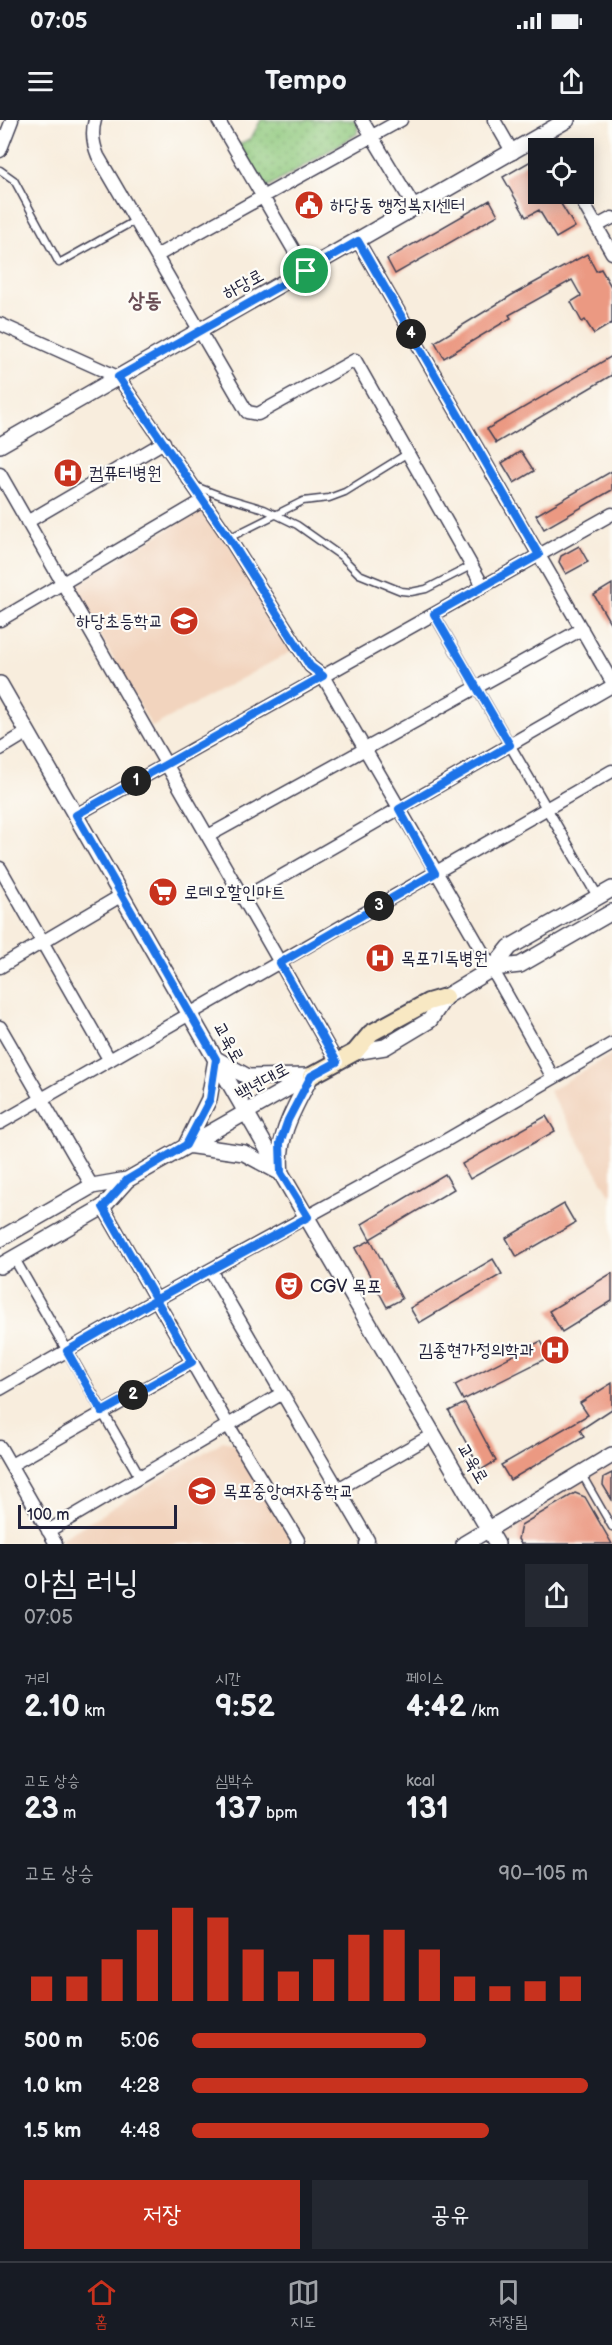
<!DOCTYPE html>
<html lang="ko">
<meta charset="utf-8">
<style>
:root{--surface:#171b24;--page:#242831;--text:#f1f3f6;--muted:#9ea1a6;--line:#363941;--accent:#c8321e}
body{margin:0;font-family:"Balsamiq Sans","Poor Story",sans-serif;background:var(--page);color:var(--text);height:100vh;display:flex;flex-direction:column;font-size:22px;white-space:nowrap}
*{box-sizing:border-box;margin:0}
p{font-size:20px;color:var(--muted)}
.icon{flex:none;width:33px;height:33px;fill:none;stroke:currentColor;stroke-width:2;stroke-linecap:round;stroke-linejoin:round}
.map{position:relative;height:1424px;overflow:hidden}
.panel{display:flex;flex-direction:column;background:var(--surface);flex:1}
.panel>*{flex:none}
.buttons{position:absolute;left:528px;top:18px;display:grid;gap:12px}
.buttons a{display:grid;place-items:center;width:66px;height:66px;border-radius:0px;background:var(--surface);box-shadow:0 3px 15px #0003;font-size:30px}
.scale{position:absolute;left:18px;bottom:15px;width:159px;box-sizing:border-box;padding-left:6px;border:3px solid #22223b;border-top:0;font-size:16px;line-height:21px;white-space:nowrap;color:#22223b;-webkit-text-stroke:4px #fdfcf7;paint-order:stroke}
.pin{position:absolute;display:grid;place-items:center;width:51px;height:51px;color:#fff;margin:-26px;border:3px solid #fff;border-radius:50%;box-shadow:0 2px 6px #0007}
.km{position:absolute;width:30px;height:30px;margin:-15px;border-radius:50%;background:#222;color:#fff;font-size:16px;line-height:30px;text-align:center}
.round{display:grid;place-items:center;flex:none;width:63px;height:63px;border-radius:0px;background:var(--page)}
.head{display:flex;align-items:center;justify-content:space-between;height:102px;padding:0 24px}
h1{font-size:33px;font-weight:600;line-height:45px}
.stats{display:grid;grid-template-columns:repeat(3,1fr);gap:9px;height:102px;padding:6px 24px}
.stats div{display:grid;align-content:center}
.stats b{font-size:30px;font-weight:600}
.stats small{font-size:16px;font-weight:400}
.stats p{font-size:16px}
.chart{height:168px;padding:12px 24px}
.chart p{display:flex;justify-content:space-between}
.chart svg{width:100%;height:108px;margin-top:6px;stroke:var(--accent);stroke-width:6}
.button{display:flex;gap:12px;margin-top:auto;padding:12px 24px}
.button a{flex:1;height:69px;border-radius:0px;background:var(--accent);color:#fff;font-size:24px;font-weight:600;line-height:69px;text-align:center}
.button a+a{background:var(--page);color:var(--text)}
ul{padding:0 24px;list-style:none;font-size:20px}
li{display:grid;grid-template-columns:96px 72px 1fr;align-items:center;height:45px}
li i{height:15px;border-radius:8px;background:var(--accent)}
.status{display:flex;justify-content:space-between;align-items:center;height:42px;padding:0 30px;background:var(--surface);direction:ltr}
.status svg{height:16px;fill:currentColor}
header{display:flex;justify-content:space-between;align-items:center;height:78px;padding:0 24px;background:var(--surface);font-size:27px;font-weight:600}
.tabs{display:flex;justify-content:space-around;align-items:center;height:84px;border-top:2px solid var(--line);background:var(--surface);font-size:16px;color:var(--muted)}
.tabs a{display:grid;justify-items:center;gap:3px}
.tabs .selected{color:var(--accent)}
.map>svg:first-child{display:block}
.built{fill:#f2d4be}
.park{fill:url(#park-dots);stroke:#58755c;stroke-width:1.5}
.building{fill:#eb9982}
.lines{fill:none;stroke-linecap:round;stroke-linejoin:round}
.service-casing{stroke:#424053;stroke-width:9}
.pedestrian-casing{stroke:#424053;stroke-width:12}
.minor-casing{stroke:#424053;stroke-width:15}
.tertiary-casing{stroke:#424053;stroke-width:18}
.secondary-casing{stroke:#424053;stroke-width:20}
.service{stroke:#fff;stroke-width:6}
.pedestrian{stroke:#fff;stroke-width:9}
.minor{stroke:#fff;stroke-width:12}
.tertiary{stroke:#fff;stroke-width:15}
.secondary{stroke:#f8e8c3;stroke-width:16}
.route-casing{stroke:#fff;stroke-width:12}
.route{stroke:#1a73e8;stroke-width:8}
.labels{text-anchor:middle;stroke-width:4.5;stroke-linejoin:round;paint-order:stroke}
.poi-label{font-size:18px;fill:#22223b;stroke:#fdfcf7;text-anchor:start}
.street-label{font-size:18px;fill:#22223b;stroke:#fdfcf7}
.quarter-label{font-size:21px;font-weight:bold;fill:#684c54;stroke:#fdfcf7}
</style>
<div class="status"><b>07:05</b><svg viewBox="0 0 49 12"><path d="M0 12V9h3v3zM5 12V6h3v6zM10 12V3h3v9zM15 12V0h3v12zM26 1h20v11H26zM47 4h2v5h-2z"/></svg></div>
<header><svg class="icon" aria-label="menu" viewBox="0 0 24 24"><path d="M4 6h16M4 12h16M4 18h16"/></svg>Tempo<svg class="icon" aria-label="share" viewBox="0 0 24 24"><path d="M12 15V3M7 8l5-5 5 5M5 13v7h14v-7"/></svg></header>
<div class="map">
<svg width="612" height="1424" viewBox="0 0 612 1424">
<defs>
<pattern id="park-dots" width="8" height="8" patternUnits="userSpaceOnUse" patternTransform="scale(1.5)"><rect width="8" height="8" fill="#8ec87c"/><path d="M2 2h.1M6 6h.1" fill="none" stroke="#74a267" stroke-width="1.8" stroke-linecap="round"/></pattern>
</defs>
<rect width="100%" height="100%" fill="#fdfcf7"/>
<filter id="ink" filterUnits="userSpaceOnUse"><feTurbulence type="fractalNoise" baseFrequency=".0167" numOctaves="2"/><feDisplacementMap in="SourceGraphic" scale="12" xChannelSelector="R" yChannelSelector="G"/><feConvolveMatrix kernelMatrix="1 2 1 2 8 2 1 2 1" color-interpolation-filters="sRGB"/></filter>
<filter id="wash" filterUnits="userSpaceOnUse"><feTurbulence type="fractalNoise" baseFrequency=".008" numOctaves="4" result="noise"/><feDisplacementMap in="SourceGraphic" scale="24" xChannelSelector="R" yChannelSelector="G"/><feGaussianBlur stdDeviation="1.35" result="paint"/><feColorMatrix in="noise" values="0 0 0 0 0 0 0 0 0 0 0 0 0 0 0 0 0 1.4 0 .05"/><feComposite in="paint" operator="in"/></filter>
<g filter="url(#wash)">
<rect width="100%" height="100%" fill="#f8eddd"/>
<path class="built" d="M206,387L294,530L152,607L75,471L76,464Z
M612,934V1078L549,971Z
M223,1321L235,1324L290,1418L289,1424H64L61,1419Z
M612,1335V1424H497L488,1408Z"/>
<path class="park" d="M261,0H355L358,6L357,14L267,68H262L238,25L251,18Z"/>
<g id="blocks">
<path class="building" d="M536,38L538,43V74H555L575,107L556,118L539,90L526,97L503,57Z
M490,80L498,95L395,154L387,139Z
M587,134L596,151L601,149L612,168V203L594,214L585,200L582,202L571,182L581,176L572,160L509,195L511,198L444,238L435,222L512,175Z
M612,236V255L496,323L487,309Z
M521,331L534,351L514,363L502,343Z
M612,351V370L544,409L536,395Z
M579,426L588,442L566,454L559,442L561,436Z
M612,464V506L594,475Z
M546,996L555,1011L470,1059L462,1044Z
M445,1054L454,1069L370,1119L362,1104Z
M564,1084L575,1103L517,1137L506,1118Z
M371,1120L402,1179L387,1187L355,1128Z
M493,1139L502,1154L419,1203L410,1188Z
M612,1153V1181L562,1212L549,1191Z
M541,1221L549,1237L463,1280L455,1265Z
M612,1263V1289L580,1310L584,1317L510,1360L501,1345L588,1295L580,1283Z
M465,1283L496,1341L481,1350L449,1291Z
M612,1353V1380L603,1365L604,1357Z
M575,1373L585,1377L612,1424H521L518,1419L521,1405Z"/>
</g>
</g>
<g filter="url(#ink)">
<use href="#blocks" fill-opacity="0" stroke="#424053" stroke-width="1.5"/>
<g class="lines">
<g class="service-casing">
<path id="service" d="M0,50L14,60L59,143L136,100
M195,366L224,377L264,389L297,405L341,436L359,454L401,471L411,472L426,469L471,446
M229,418L303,381L329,378L345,372L408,333
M581,1353L612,1407"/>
</g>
<g class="pedestrian-casing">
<path id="pedestrian" d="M434,494L598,777
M14,1138L140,1357"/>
</g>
<g class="minor-casing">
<path id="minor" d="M95,0C91,13 93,24 98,36L247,292L258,294L355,240L483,466
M218,0L306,151
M362,0L415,88
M494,0L513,33
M543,15L551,28
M0,31L12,0
M578,74L612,133
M597,106L612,98
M358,121L612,562
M158,135L401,0
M0,204L118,257L229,418L310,546L323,556C399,690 479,822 553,958
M0,354L337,942
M27,402L164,322
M0,500L204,380
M0,629L28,612
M76,695L612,394
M208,716L582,509
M0,748L109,939
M244,778L612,566
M0,847L122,775
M0,907L92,1066
M0,1003L612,651
M103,1087L228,1305L298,1420L297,1424
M210,1150L368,1420L366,1424
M0,1269L157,1179L443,1022L612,924
M0,1327L56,1424
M11,1345L192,1242
M338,1369L434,1314
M48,1411L281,1274"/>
</g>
<g class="tertiary-casing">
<path id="tertiary" d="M0,325L567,0
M0,564L281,1053L497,1424
M493,848L520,845L612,792
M355,932L385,927L430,900L445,877L493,848L510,827L612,769
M216,939L248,957L311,956C295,987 276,1016 281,1053L244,1033L186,1025L209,979Z
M0,1119L92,1066L127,1060
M0,1146L103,1087L127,1060L308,957
M464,1424L612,1335"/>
</g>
<g class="secondary-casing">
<path id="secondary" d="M337,942L311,956L355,932L371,913L428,882L445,877"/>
</g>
<use href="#service" class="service"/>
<use href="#pedestrian" class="pedestrian"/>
<use href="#minor" class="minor"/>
<use href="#tertiary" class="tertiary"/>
<use href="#secondary" class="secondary"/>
</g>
</g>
<g class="lines" filter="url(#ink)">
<g class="route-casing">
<path id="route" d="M306,151L118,257L229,418L310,546L323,556L76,695L216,939L210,979L186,1025L127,1060L103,1087L192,1242L102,1292L67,1231L157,1179L308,1097L281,1053L280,1023L288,1000L311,956L337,942L280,843L435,753L399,689L510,625L434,494L539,435L358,121L306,151"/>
</g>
<use href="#route" class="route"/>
</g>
<defs>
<g id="civic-disc" transform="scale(1.5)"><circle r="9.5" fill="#c8321e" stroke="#fdfcf7"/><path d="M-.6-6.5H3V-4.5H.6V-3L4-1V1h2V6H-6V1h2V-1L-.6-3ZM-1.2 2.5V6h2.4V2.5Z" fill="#fff"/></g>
<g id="hospital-disc" transform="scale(1.5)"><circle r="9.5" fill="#c8321e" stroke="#fdfcf7"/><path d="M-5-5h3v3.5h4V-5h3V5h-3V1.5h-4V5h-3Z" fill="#fff"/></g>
<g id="school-disc" transform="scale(1.5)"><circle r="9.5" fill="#c8321e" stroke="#fdfcf7"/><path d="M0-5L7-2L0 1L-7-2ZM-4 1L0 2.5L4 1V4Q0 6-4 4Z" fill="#fff"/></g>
<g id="supermarket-disc" transform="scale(1.5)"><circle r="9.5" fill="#c8321e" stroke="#fdfcf7"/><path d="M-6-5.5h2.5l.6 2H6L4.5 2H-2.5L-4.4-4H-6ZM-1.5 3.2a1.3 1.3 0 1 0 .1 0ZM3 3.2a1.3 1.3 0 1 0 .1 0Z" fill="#fff"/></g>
<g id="theatre-disc" transform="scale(1.5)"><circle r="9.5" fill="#c8321e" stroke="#fdfcf7"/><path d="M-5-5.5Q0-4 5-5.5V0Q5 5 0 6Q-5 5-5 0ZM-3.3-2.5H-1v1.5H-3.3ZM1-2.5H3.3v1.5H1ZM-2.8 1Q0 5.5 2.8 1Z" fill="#fff"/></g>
</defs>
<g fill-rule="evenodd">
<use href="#civic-disc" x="309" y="85"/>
<use href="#hospital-disc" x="68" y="353"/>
<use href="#school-disc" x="184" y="501"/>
<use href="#supermarket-disc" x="163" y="772"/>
<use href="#hospital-disc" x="380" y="838"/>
<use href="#theatre-disc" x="289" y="1166"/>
<use href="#hospital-disc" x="555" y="1230"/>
<use href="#school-disc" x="202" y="1371"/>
</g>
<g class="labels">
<g class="poi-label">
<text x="330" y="91">하당동 행정복지센터</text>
<text x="89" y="359">컴퓨터병원</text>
<text x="163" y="507" text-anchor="end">하당초등학교</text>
<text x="184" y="778">로데오할인마트</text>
<text x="401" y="844">목포기독병원</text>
<text x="310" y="1172">CGV 목포</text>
<text x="534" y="1236" text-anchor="end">김종현가정의학과</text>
<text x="223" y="1377">목포중앙여자중학교</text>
</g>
<g class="street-label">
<text transform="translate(243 164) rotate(-29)" y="6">하당로</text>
<text transform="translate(229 922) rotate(61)" y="6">교육로</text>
<text transform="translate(262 961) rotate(-29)" y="6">백년대로</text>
<text transform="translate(473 1343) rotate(60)" y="6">교육로</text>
</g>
<g class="quarter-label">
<text x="145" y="187">상동</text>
</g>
</g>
</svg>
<div class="buttons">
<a><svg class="icon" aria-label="locate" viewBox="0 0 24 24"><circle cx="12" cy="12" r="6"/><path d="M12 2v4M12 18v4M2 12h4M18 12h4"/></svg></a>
</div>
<div class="scale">100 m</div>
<div class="pin" style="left:306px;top:151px;background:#1e9e55"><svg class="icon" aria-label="arrive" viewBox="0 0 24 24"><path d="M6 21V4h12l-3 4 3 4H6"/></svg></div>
<b class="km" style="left:136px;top:661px">1</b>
<b class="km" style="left:133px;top:1275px">2</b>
<b class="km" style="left:379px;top:786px">3</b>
<b class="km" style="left:411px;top:214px">4</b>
</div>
<section class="panel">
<div class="head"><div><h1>아침 러닝</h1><p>07:05</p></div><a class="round"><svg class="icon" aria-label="share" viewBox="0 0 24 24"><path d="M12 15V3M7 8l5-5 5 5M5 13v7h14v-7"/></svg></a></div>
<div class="stats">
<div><p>거리</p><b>2.10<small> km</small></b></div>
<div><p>시간</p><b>9:52</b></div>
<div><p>페이스</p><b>4:42<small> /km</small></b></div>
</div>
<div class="stats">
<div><p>고도 상승</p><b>23<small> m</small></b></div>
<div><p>심박수</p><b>137<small> bpm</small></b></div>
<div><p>kcal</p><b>131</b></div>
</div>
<div class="chart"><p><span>고도 상승</span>90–105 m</p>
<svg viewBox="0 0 160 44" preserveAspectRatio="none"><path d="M5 44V34M15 44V34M25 44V27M35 44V15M45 44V6M55 44V10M65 44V23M75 44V32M85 44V27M95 44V17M105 44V15M115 44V23M125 44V34M135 44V38M145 44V36M155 44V34"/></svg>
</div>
<ul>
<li><b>500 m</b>5:06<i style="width:59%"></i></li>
<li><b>1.0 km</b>4:28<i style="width:100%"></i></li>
<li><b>1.5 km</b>4:48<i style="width:75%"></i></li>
</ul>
<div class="button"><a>저장</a><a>공유</a></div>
</section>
<nav class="tabs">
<a class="selected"><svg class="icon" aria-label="home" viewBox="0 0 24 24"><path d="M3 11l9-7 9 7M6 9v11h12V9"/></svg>홈</a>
<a><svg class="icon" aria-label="map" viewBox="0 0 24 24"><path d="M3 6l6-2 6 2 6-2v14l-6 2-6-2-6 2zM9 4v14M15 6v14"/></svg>지도</a>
<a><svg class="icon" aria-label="saved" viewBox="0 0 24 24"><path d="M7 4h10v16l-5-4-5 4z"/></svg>저장됨</a>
</nav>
